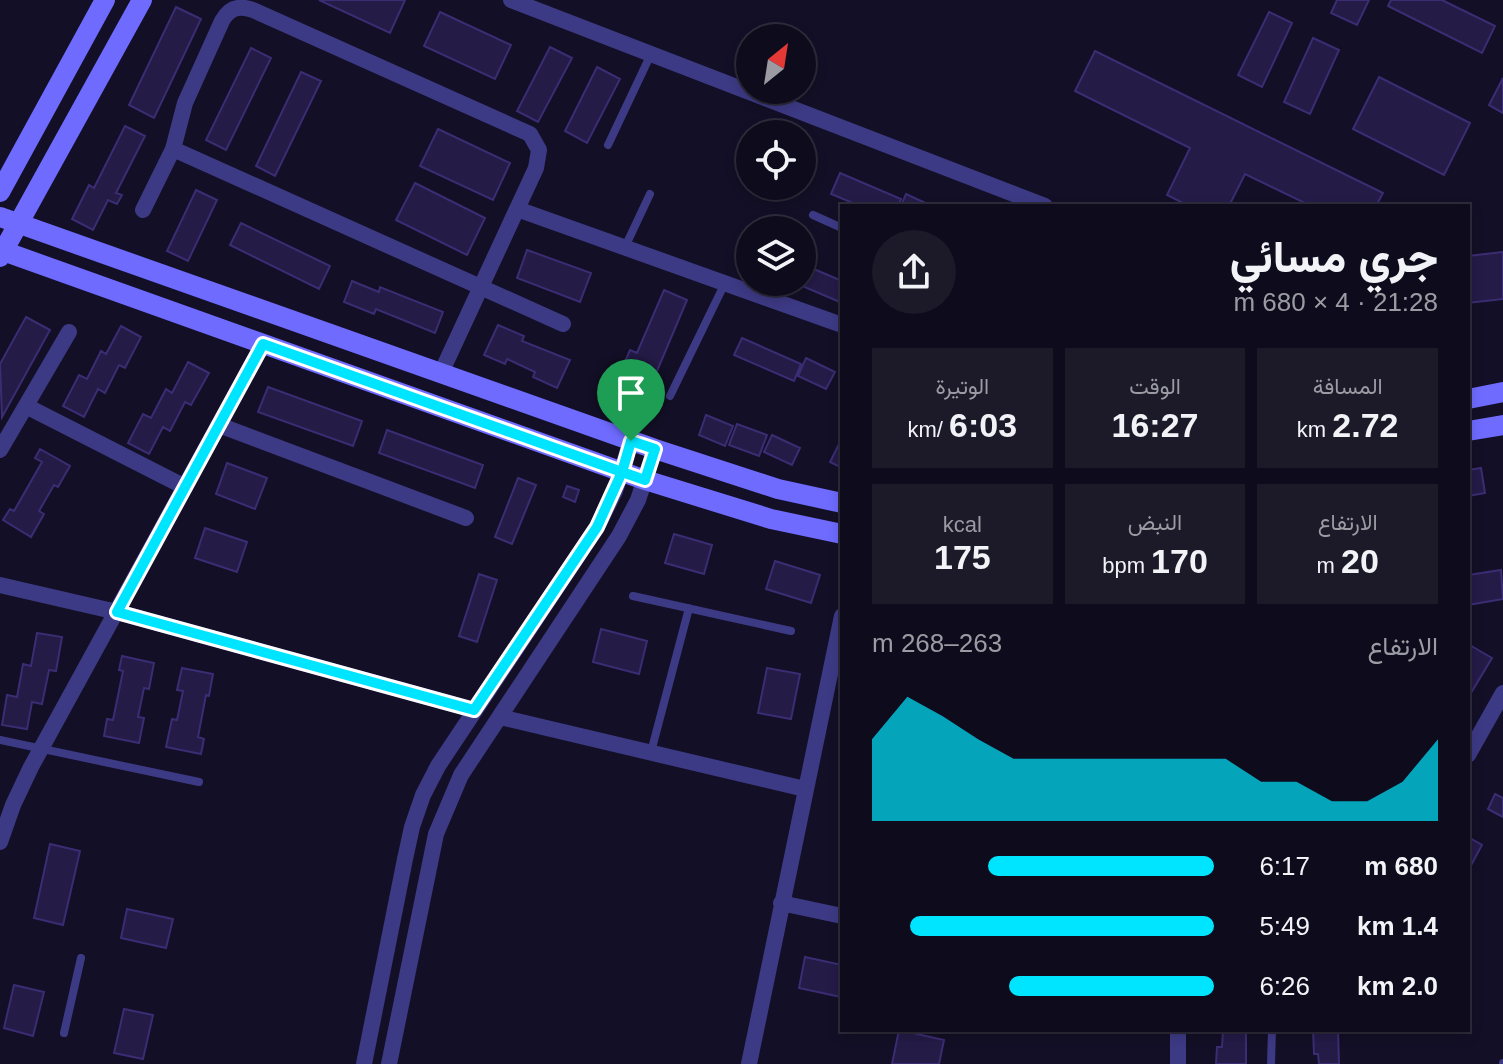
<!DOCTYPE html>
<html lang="ar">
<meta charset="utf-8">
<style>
:root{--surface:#0e0b1c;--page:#1c1929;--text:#f1f3f6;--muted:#9b9ba3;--line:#2e2b3b;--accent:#00e5ff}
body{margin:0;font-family:Helvetica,Vazirmatn,sans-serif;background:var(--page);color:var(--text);direction:rtl;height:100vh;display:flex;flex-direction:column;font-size:30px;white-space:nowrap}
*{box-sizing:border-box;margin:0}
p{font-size:26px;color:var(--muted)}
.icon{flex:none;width:44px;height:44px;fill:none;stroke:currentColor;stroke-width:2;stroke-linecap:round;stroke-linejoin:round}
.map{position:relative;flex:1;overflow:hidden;direction:ltr}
.drawer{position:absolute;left:840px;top:204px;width:630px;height:828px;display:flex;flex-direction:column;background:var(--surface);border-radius:0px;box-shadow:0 4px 12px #0003,0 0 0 2px var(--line);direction:rtl}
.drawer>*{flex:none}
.needle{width:52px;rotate:30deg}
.fabs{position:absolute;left:736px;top:24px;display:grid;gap:16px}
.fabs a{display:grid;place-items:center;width:80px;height:80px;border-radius:50%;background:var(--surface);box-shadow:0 4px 12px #0003,0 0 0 2px var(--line);font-size:40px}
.pin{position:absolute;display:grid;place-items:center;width:68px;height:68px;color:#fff;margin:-82px -34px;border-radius:50% 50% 50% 0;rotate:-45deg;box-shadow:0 0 8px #0007}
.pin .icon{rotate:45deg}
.round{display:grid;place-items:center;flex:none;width:84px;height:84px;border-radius:42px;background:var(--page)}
.head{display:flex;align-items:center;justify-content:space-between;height:136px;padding:0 32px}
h1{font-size:44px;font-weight:800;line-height:60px}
.metrics{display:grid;grid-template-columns:repeat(3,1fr);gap:12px;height:136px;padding:8px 32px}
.metrics div{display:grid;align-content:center;border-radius:0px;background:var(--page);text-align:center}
.metrics b{font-size:34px;font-weight:800}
.metrics small{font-size:22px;font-weight:400}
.metrics p{font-size:22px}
.chart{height:224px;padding:16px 32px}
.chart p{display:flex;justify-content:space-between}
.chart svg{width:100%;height:144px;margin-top:8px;fill:var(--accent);opacity:.7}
ul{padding:0 32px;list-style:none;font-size:26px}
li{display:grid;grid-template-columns:128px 96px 1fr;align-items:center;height:60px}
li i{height:20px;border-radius:10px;background:var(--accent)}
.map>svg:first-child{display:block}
.building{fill:#241b47;stroke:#3b2d73;stroke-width:2}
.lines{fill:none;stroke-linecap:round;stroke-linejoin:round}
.lane{stroke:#3d3a85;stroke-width:8}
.street{stroke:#3d3a85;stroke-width:16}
.secondary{stroke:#6f6bff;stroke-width:20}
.route-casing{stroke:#fff;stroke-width:16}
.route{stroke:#00e5ff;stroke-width:10}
</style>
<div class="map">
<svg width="1503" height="1064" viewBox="0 0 1503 1064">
<rect width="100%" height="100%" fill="#130f26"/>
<path class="building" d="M319,0H405L390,33Z
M1337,0H1369L1357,25L1331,13Z
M1391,0H1442L1495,26L1482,53L1388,6Z
M176,7L201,19L154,118L129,105Z
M440,12L511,45L495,79L424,46Z
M1269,12L1292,23L1262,87L1238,75Z
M1313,38L1339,50L1310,114L1284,102Z
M550,47L572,58L538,122L517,111Z
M251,48L271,58L226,150L206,140Z
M1095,51L1383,193L1376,206H1311L1245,174L1229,206H1189L1167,195L1190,148L1075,91Z
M597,67L620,79L587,143L565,131Z
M301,72L321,81L275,176L256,166Z
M1379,77L1470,123L1444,175L1353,129Z
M1503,78V113L1489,105Z
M125,126L145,136L116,193L122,195L117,204L108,200L93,230L72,219L89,185L94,188Z
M438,129L510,163L493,200L420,166Z
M840,173L901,199L898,206H860L831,194Z
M415,183L485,218L467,255L396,220Z
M196,190L217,200L188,261L167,251Z
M906,194L932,206H901Z
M241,223L330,266L319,289L230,245Z
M527,250L591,273L580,302L517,278Z
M1503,252V299L1468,303V256Z
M802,264L842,281V303L793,282H802Z
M352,281L379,292L380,287L443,312L435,333L376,309L374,314L344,302Z
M664,290L687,300L636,421L605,408L630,350L637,353Z
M26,317L50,330L2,417L0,364Z
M498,325L524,336L522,341L570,360L557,388L533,377L535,372L507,359L505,364L484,355Z
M121,326L141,337L125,368L119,365L105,393L98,389L84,417L63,406L79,375L87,379L101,351L106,354Z
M742,338L801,364L794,381L734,355Z
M806,358L835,372L826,389L798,376Z
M188,362L209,373L191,405L185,402L170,431L163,427L149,454L128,443L143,414L151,418L166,389L172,393Z
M268,387L362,421L353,446L258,412Z
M706,415L733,426L725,446L699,435Z
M737,424L767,435L759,456L729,445Z
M387,430L483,465L475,488L379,453Z
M772,435L800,448L792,465L764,452Z
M840,442L842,443V468L830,462Z
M40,449L70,466L58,487L54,485L39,511L44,514L31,537L3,520L10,509L14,511L42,462L35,458Z
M227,463L267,478L255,509L216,494Z
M1481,468L1485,493L1468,496V470Z
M518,478L536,485L512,544L495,537Z
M567,486L579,490L575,502L563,497Z
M205,528L247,542L237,572L195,558Z
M674,534L712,545L704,574L665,563Z
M775,561L820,575L811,603L766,589Z
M1501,570L1503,599L1468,605V575Z
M479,574L497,580L477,642L459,636Z
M601,629L647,641L639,674L593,662Z
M37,633L62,637L56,671L49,670L42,704L32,702L27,729L2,725L7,695L17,697L23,664L31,666Z
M1468,644L1492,658L1468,698Z
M122,656L154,663L149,689L144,688L138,717L144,718L139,743L104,736L107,719L113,720L123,671L119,670Z
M182,668L213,674L209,696L206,695L198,737L204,739L201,754L166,747L172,719L177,720L183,691L177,690Z
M767,668L800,674L791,719L758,713Z
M1495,794L1503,798V817L1488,809Z
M1468,837L1482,845L1468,871Z
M50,844L80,851L63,925L34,918Z
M127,909L173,919L166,948L121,938Z
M805,957L842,965L841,997L799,988Z
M14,985L44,992L33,1036L4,1028Z
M124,1009L153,1015L143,1059L114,1053Z
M899,1030L944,1040L939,1064H892Z
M1223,1030H1246V1064H1216L1217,1047H1222Z
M1313,1030H1338L1339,1064H1319L1318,1054H1314Z"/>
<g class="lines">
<path class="lane" d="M608,145L651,54
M813,215L842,228
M625,247L650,194
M670,396L725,283
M633,596L791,631
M0,740L199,782
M651,752L689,608
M64,1033L81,958
M1271,1064L1272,1030
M1503,1064V1063"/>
<path class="street" d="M511,0L1045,206
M173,149L563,324
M517,209L842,325
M143,210L173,149L185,103L222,21C229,8 239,5 253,10L530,134L539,150L536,168L441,373
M26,406L185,487
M219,425L466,518
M0,450L69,332
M0,585L117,612L474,710
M500,717L805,789
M1468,755L1503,693
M0,842L13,805L31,767L263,344
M781,903L842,916
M364,1064L405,859L412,827L423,795L438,766L597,527L615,491L631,441
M389,1064L436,834L461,775L619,536L638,500L655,449
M749,1064L842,616
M1178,1064V1030"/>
<path class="secondary" d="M0,192L105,0
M0,217L655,449L778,489L842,503
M0,250L645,480L771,519L842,534
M0,257L142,0
M1468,399L1503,392
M1468,431L1503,425"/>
</g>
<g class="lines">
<g class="route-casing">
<path id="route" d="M631,441L622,472L263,344L117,612L474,710L597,527L622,472L645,480L655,449L631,441"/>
</g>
<use href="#route" class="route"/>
</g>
</svg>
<div class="fabs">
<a><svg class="needle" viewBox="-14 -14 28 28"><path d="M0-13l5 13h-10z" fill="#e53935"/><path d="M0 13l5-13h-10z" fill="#9b9ba3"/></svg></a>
<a><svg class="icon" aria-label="locate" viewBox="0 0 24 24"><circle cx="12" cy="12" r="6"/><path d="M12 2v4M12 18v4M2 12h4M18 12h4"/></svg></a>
<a><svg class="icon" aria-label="layers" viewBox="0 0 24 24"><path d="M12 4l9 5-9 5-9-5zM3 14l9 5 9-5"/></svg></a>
</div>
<div class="pin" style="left:631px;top:441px;background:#1e9e55"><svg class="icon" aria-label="arrive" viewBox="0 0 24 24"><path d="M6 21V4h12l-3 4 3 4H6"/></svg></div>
<section class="drawer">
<div class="head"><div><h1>جري مسائي</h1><p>21:28 · 4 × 680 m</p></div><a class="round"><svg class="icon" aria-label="share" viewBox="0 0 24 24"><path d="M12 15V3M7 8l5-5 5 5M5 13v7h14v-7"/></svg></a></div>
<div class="metrics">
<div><p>المسافة</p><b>2.72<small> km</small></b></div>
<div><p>الوقت</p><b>16:27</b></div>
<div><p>الوتيرة</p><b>6:03<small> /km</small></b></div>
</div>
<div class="metrics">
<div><p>الارتفاع</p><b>20<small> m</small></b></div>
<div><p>النبض</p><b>170<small> bpm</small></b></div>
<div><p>kcal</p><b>175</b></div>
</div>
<div class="chart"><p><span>الارتفاع</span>263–268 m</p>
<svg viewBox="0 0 160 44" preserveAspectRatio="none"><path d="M0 44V19L10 6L20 12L30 19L40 25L50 25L60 25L70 25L80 25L90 25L100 25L110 32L120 32L130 38L140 38L150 32L160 19V44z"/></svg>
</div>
<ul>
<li><b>680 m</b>6:17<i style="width:66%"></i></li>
<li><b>1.4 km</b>5:49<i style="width:89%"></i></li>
<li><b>2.0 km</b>6:26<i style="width:60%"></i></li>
</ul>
</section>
</div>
